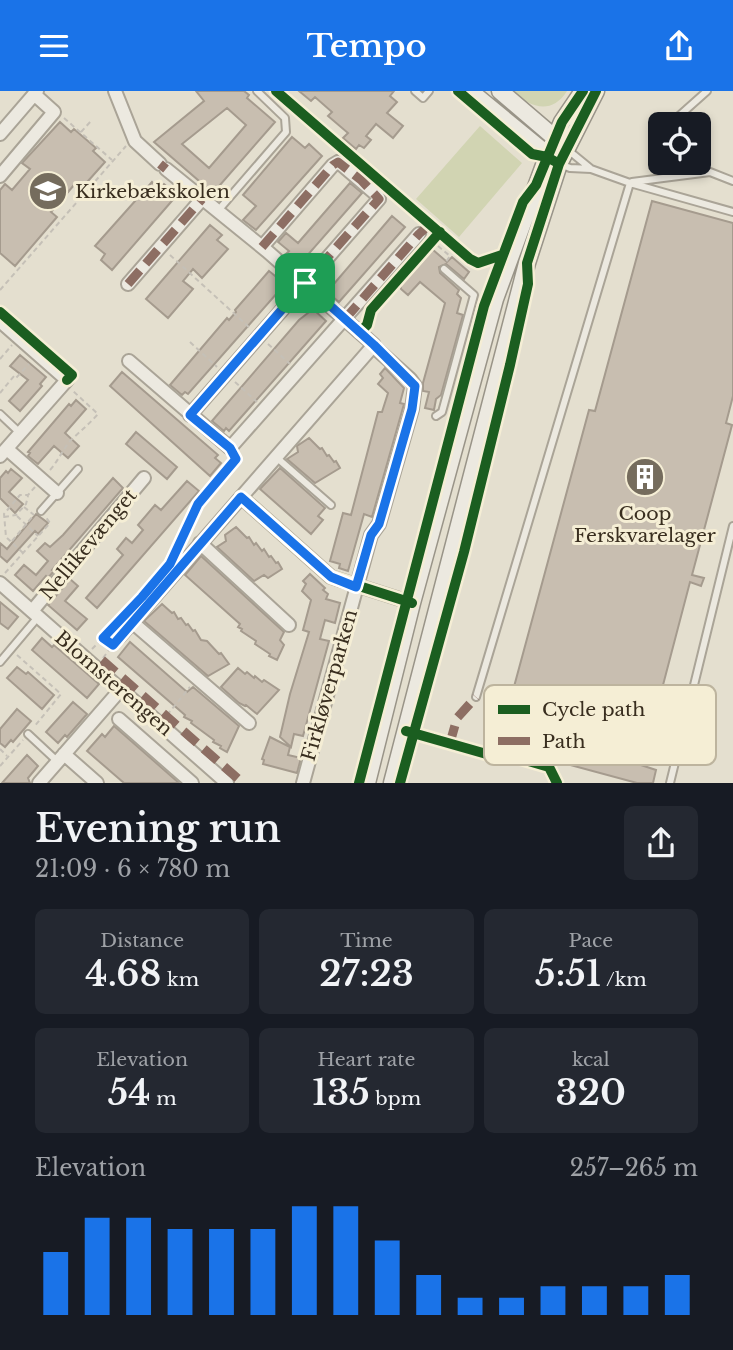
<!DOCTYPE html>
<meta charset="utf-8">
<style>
:root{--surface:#171b24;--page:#242831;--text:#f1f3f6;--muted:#9ea1a6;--accent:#1a73e8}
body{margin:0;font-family:"Libre Baskerville",serif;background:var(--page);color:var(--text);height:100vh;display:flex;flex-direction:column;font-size:26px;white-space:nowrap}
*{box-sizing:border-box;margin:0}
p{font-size:23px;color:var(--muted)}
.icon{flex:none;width:38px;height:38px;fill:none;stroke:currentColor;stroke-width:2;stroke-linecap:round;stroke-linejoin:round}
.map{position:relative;height:692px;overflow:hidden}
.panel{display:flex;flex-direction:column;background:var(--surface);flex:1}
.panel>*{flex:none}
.buttons{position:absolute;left:648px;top:21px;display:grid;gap:14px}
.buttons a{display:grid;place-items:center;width:63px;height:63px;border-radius:10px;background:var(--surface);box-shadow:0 4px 10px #0003;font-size:35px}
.pin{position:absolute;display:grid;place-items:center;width:60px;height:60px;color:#fff;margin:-30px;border-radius:14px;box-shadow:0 4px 10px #0006}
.round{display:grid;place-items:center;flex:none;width:74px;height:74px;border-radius:10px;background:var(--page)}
.head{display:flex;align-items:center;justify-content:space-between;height:119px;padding:0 35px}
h1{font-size:38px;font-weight:600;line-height:52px}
.metrics{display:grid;grid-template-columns:repeat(3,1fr);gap:10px;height:119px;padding:7px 35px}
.metrics div{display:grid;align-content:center;border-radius:10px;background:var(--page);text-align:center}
.metrics b{font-size:35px;font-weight:600}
.metrics small{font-size:19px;font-weight:400}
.metrics p{font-size:19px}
.chart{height:196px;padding:14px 35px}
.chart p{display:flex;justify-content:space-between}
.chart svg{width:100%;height:126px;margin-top:7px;stroke:var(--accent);stroke-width:6}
header{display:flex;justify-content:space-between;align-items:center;height:91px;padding:0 35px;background:var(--accent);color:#fff;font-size:32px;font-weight:600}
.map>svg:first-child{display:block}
.green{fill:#d1d4b2}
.building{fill:#c8beb0;stroke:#a59b8e;stroke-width:2;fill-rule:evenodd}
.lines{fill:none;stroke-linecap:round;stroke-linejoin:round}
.lane-casing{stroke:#aaa497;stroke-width:10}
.street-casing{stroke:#aaa497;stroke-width:16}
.secondary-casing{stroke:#999488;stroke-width:19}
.path{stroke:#c5c0b7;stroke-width:2;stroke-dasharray:5 3.5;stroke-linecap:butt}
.lane{stroke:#ece9e0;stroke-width:6}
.street{stroke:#ece9e0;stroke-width:12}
.secondary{stroke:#ece9e0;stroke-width:16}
.quiet{stroke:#8d6e63;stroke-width:9;stroke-dasharray:18 9;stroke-linecap:butt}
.cycleway-casing{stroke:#f5eed5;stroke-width:15}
.cycleway{stroke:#1b5e20;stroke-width:10}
.route-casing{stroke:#fff;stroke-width:14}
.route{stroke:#1a73e8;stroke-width:9}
.labels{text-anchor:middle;stroke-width:6;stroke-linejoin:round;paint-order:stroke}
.poi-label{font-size:19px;fill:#392e1f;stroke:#f5eed5;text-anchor:start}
.street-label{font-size:19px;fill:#392e1f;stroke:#f5eed5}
.key{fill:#f5eed5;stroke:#bdb49e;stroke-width:2}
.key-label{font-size:19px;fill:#392e1f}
</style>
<header><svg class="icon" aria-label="menu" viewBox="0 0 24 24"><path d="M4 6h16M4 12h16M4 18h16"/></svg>Tempo<svg class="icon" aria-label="share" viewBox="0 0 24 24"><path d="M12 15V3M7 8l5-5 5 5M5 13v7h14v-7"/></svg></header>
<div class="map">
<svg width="733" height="692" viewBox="0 0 733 692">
<rect width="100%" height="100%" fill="#e4dfcf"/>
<path class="green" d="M512,0H567C551,25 530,16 512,0Z
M480,35L522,72L459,146L416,108Z"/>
<path class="building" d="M196,0H244L249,4L247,7L275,31L213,102L154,51L204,10ZM227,17L246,34L209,77L182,53Z
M299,0H394L390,5L397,11L387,22L403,35L393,47L376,33L366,45L371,49L364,57L359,54L356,58L343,47L348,42L328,25L332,21L315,6L311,10Z
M60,31L71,41L74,38L96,57L93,60L105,71L80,99L74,94L51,121L57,126L15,175L0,162V99L5,93L12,99L30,78L22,72Z
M292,46L305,57L309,53L322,65L256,139L243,129L256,115L243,104Z
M152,91L159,98L164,93L177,104L112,179L101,169L105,163L95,155Z
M350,92L362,102L298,175L285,164L289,160L278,151L286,142L298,152Z
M652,110L733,132V305L726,332L732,334L692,484L704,487L701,495L690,491L657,617L654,616L645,649L647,650L641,674L656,679L653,692H637L500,655L498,662L483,658L488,636L502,640L589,319L595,320Z
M392,125L405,136L339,211L327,201Z
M210,134L222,144L217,149L228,158L202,187L193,178L183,190L193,198L168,227L146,208Z
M432,158L447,171L452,166L469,181L464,188L446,173L439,176L440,182L459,199L457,203L461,207L457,222L463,224L441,304L436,308L434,319L425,317L429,301L423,300V292L445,212L420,191L408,204L401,198L400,194Z
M269,180L285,193L188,303L185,301L182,304L170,294L227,227L229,229L236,221L235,219Z
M313,218L326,230L229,340L226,337L224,340L212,330L299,229Z
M20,264L46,286L40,293L42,295L20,320L9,310L28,289L10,275Z
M385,277L404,297L400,312L404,313L372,426L364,423L348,480L339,477L340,473L330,470L343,422L351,424L378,321H382L388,302L378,293L383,287L380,283Z
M122,281L218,364L215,367L221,372L210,385L110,295Z
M76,309L86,318L65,342L79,355L68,367L54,355L38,373L28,365L30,362L28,361L69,313L71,315Z
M136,341L177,376L167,388L126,353Z
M309,347L320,358L322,357L327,365L329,364L334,371L336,370L340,377L315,392L287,368L298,361L297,355Z
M280,377L325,417L318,425L323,429L311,443L260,398Z
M11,378L22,387L9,401L23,413L15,422L0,407V387L6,380L8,382Z
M113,387L123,397L52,479L54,480L48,487L46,485L33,500L15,484L24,474L36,484L48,470L37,460L45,452L50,456L63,444Z
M187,390L199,400L97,517L86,507L123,464L117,458L126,447L132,452L143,439L138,434L155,414L161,419Z
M36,423L48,432L38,443L35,440L7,471L0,465V452L7,458Z
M236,436L247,447L249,446L254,454L256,452L262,460L264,458L269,466L271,465L276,472L278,471L282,478L268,487L264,484L254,490L217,456L226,450L225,444Z
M201,465L284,541L280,549L284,554L277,569L269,565L270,563L255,553L256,550L241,540L242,538L238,536L240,533L185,484Z
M310,483L325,497L323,499L328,503L326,508L340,512L335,532L325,529L320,548L329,550L303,645L294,643L291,656L280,646L290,603L309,541L303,539L311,509L302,500L306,493L303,490Z
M70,488L78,495L65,510L87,528L77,539L48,514Z
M0,511L18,526L8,538L0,532Z
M162,513L172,522L174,521L178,528L181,527L186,534L188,533L193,540L195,539L201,549L207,550L219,563L221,562L229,573L208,585L144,530Z
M42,547L52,556L54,554L99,593L87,607L32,559Z
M130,551L187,601L193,596L239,635L227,661L220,657L221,655L213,651L214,649L191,632L192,630L184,626L185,624L118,566Z
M17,576L26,583L28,581L54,604L42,618L7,587Z
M238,577L245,583L247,581L254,587L255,585L262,591L264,589L279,599L257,623L246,614L245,615L239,612L221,596Z
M73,611L87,623L67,646L65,644L58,652L46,641Z
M17,618L31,630L13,651L11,649L5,656L0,652V638Z
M114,635L179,692H124L87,660L102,643L105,646Z
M270,646L290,656L288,664L301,667L297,682L263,673L264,669L262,668Z
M27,664L38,675L28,687L30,692H2Z"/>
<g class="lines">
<g class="lane-casing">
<path id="lane" d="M415,0L423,7L429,0
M670,33L707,0
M568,59L590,77
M560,73L570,77L591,78L630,92L733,121
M670,86L671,72
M632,91L710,81L733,90
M222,115L286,41L285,27L257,0
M360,241L367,234L371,219L432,150
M0,323L20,342
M436,325L442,321L474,204L444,178
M276,366L331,414
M41,420L78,378
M0,571L38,526
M476,606L630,92
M28,643L57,670
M670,692L733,435"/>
</g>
<g class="street-casing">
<path id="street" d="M115,0L135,50L160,73
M0,43L37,0
M0,85L54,21L34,3
M128,193L202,108
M0,230L67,289L0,365
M129,270L230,357L419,143
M190,324L379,108L377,104L342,74L338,71L333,74L262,156
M7,358L57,402
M241,406L331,486L412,512
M200,452L289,534
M0,492L227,692
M32,520L144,387
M132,531L249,632
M120,545L374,254L267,160L166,78
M119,628L192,692
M64,663L97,692
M39,692L121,598
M303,692L371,444L379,433L412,318L415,295L410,288L373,255"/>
</g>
<g class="secondary-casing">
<path id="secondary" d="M470,0L555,70
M500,0L562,53
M367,692L412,512L495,208L547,66L562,31L583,0
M392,692L527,172L559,73L596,0"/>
</g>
<path class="path" d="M64,27L112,69
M81,41L91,30
M438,155L450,165L446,171
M170,164L251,238
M0,199L126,55
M190,251L217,276
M268,253L290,273
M0,268L12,254
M235,291L257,311
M0,302L14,285L16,287L29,273
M50,379C59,369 63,357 73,347C82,339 90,332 98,323L73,300
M24,416L34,424
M17,425L38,445
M4,426L16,424L26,413L28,405
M12,450L33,425
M23,462L6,446L4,423L20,404H28L35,396
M173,466L199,413L236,368L235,366
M5,482L50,432L45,425
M92,558L108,542
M17,564L61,603L34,636
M103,567L112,555
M167,624L190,596
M0,658L7,665
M0,675L23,649"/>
<use href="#lane" class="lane"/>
<use href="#street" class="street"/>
<use href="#secondary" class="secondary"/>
<path class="quiet" d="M160,73L166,78
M262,156L333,74L338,71L361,89L379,108L305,192
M128,193L202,108
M345,228L419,143L430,133
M102,569L243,692
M450,652L457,627L476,606"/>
<g class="cycleway-casing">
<path id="cycleway" d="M276,0L470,168L478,172L502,164
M458,0L532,63L547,66L556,71
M0,221L72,284L67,289
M360,241L367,234L371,219L440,141
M241,406L331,486L412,512
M406,640L497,666L508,664L549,676L557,692
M359,692L484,215L523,111L536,94L562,31L583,0
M400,692L464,461L510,274L528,193L527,172L559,73L596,0"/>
</g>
<use href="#cycleway" class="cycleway"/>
</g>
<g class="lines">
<g class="route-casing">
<path id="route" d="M305,192L374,254L415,295L412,318L379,433L371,444L356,496L331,486L241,406L113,554L103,547L142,506L170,473L198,413L236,368L230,357L190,324Z"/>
</g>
<use href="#route" class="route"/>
</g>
<defs>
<g id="school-disc" transform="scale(2.0125)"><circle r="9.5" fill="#756c5d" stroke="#f5eed5"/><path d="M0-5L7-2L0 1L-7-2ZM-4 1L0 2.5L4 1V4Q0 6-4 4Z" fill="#fff"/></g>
<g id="building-disc" transform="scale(2.0125)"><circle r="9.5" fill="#756c5d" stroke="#f5eed5"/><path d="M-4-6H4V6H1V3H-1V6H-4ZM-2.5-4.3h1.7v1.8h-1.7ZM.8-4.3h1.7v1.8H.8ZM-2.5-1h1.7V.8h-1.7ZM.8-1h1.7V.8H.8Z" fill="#fff"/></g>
</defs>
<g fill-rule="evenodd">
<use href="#school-disc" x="48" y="100"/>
<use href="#building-disc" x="645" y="386"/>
</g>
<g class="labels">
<g class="poi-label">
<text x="75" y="107">Kirkebækskolen</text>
<text x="645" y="429" text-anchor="middle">Coop<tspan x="645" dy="22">Ferskvarelager</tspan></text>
</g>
<g class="street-label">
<text transform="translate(88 453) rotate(-50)" y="7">Nellikevænget</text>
<text transform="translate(114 592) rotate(41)" y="7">Blomsterengen</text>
<text transform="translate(329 594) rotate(-74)" y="7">Firkløverparken</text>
</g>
</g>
<rect x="484" y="594" width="232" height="80" rx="10" class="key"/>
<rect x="498" y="614" width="32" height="9" fill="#1b5e20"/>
<rect x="498" y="646" width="32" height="8" fill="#8d6e63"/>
<g class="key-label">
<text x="542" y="625">Cycle path</text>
<text x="542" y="657">Path</text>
</g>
</svg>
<div class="buttons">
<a><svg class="icon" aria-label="locate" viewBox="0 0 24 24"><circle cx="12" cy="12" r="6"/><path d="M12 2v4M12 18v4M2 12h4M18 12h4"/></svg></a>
</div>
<div class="pin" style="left:305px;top:192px;background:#1e9e55"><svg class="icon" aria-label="arrive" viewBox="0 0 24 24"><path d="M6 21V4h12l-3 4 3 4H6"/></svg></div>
</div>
<section class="panel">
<div class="head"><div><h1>Evening run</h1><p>21:09 · 6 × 780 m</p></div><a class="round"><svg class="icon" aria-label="share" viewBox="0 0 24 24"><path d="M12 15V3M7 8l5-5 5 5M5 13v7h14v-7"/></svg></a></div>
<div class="metrics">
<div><p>Distance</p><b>4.68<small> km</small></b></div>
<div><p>Time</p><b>27:23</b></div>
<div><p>Pace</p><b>5:51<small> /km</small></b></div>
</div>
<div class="metrics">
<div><p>Elevation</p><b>54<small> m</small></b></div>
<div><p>Heart rate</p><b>135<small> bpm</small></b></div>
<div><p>kcal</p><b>320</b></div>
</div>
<div class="chart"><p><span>Elevation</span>257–265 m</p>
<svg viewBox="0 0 160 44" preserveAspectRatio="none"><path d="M5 44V22M15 44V10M25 44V10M35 44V14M45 44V14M55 44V14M65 44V6M75 44V6M85 44V18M95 44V30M105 44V38M115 44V38M125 44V34M135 44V34M145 44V34M155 44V30"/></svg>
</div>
</section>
